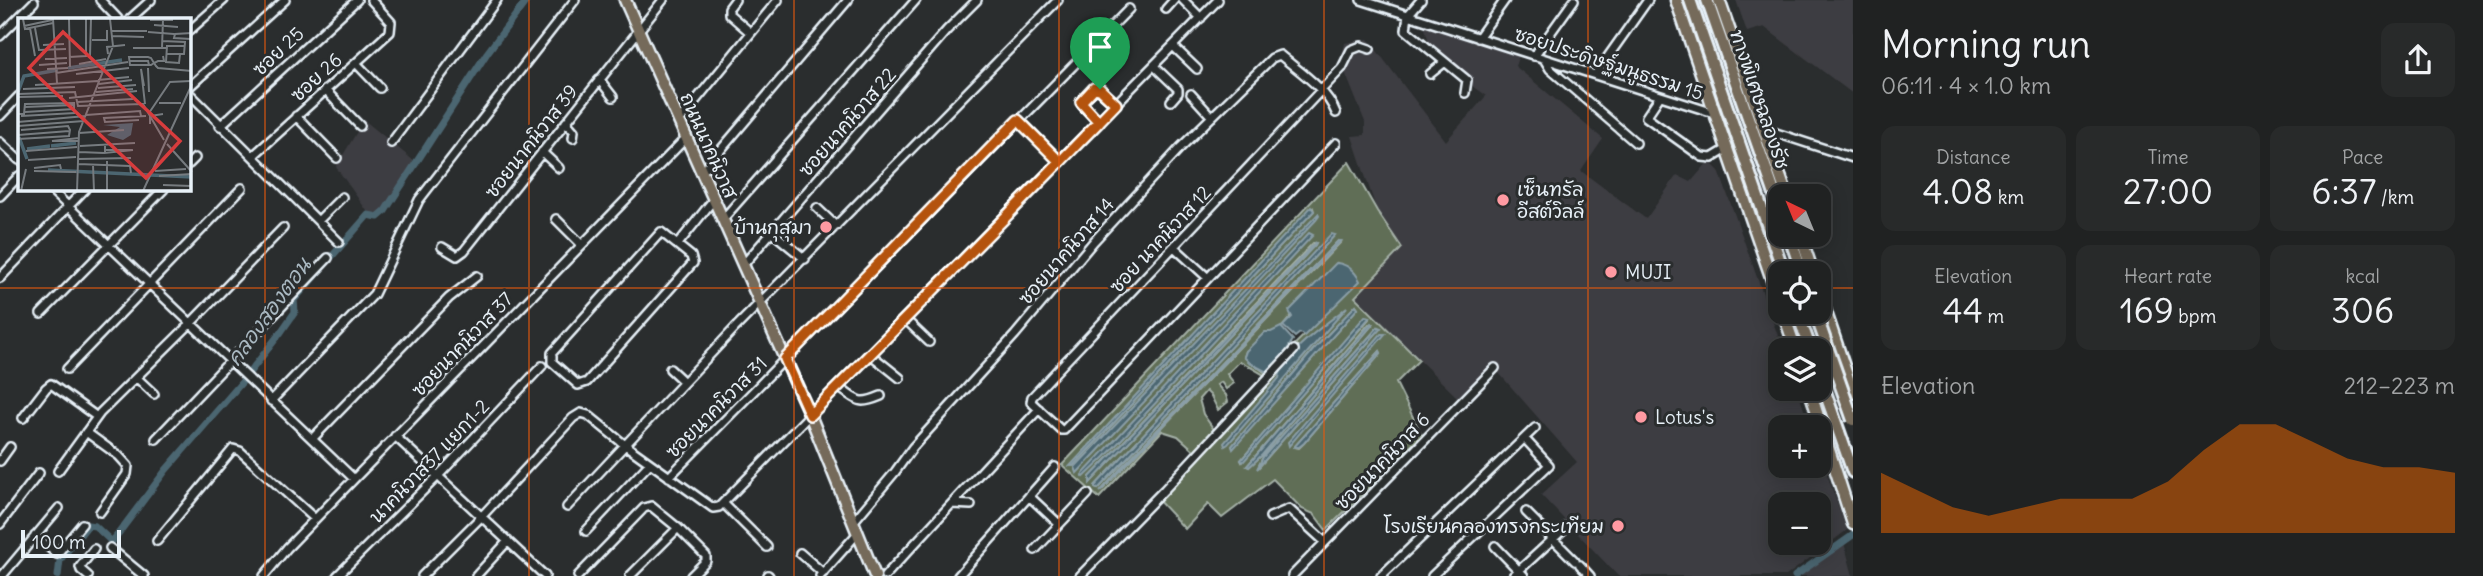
<!DOCTYPE html>
<meta charset="utf-8">
<style>
:root{--surface:#202222;--page:#282a2a;--text:#f1f3f6;--muted:#a2a4a5;--line:#3d3f40;--accent:#b45309}
body{margin:0;font-family:Delius,"Playpen Sans Thai",sans-serif;background:var(--page);color:var(--text);height:100vh;display:flex;flex-direction:column;font-size:26px;white-space:nowrap}
*{box-sizing:border-box;margin:0}
p{font-size:23px;color:var(--muted)}
.icon{flex:none;width:38px;height:38px;fill:none;stroke:currentColor;stroke-width:2;stroke-linecap:round;stroke-linejoin:round}
.map{position:relative;flex:1;overflow:hidden}
.sheet{display:flex;flex-direction:column;background:var(--surface);width:630px}
.sheet>*{flex:none}
.needle{width:46px;rotate:317deg}
.fabs{position:absolute;left:1768px;top:184px;display:grid;gap:14px}
.fabs a{display:grid;place-items:center;width:63px;height:63px;border-radius:14px;background:var(--surface);box-shadow:0 4px 18px #0003,0 0 0 2px var(--line);font-size:35px}
.scale{position:absolute;left:21px;bottom:18px;width:100px;box-sizing:border-box;padding-left:7px;border:4px solid #e8f1f8;border-top:0;font-size:19px;line-height:24px;white-space:nowrap;color:#e8f1f8;-webkit-text-stroke:5px #2a2d2e;paint-order:stroke}
.pin{position:absolute;display:grid;place-items:center;width:60px;height:60px;color:#fff;margin:-72px -30px;border-radius:50% 50% 50% 0;rotate:-45deg;box-shadow:0 0 7px #0007}
.pin .icon{rotate:45deg}
.round{display:grid;place-items:center;flex:none;width:74px;height:74px;border-radius:14px;background:var(--page)}
.headline{display:flex;align-items:center;justify-content:space-between;height:119px;padding:0 28px}
h1{font-size:38px;font-weight:600;line-height:52px}
.figures{display:grid;grid-template-columns:repeat(3,1fr);gap:10px;height:119px;padding:7px 28px}
.figures div{display:grid;align-content:center;border-radius:14px;background:var(--page);text-align:center}
.figures b{font-size:35px;font-weight:600}
.figures small{font-size:19px;font-weight:400}
.figures p{font-size:19px}
.chart{height:196px;padding:14px 28px}
.chart p{display:flex;justify-content:space-between}
.chart svg{width:100%;height:126px;margin-top:7px;fill:var(--accent);opacity:.7}
main{display:flex;flex:1;min-height:0}
.map>svg:first-child{display:block}
.built{fill:#3e3d42;fill-rule:evenodd}
.green{fill:#616e56;stroke:#a4b0a7;stroke-width:2;fill-rule:evenodd}
.water{fill:#4c6671;stroke:#8a9ea7;stroke-width:2}
.lines{fill:none;stroke-linecap:round;stroke-linejoin:round}
.canal{stroke:#4c6671;stroke-width:7}
.minor-casing{stroke:#e8f1f8;stroke-width:12}
.major-casing{stroke:#e8f1f8;stroke-width:15}
.highway-casing{stroke:#e8f1f8;stroke-width:16}
.minor{stroke:#2a2d2e;stroke-width:7}
.major{stroke:#746a5a;stroke-width:10}
.highway{stroke:#746a5a;stroke-width:10}
.highway-bridge-casing{stroke:#e8f1f8;stroke-width:16;stroke-linecap:butt}
.highway-bridge{stroke:#746a5a;stroke-width:10}
.route-casing{stroke:#fff;stroke-width:14}
.route{stroke:#b45309;stroke-width:9}
.grid{fill:none;stroke:#e8590c;stroke-width:2;stroke-opacity:0.55}
.poi-dot{fill:#ff9aa2;stroke:#2a2d2e;stroke-width:2.5}
.labels{text-anchor:middle;stroke-width:6;stroke-linejoin:round;paint-order:stroke}
.street-label{font-size:19px;fill:#e8f1f8;stroke:#2a2d2e}
.poi-label{font-size:19px;fill:#e8f1f8;stroke:#2a2d2e;text-anchor:start}
.water-label{font-size:21px;font-style:italic;fill:#aab9c2;stroke:#2a2d2e}
.inset-river{fill:none;stroke:#4c6671;stroke-width:3.5}
.inset-road{fill:none;stroke:#767b7f;stroke-width:2}
.view{fill:#d83c3d;fill-opacity:0.15;stroke:#d83c3d;stroke-width:3.5}
.inset-edge{fill:none;stroke:#e8f1f8;stroke-width:3.5}
</style>
<main>
<div class="map">
<svg width="1853" height="576" viewBox="0 0 1853 576">
<rect width="100%" height="100%" fill="#2a2d2e"/>
<filter id="ink" filterUnits="userSpaceOnUse"><feTurbulence type="fractalNoise" baseFrequency=".0143" numOctaves="2"/><feDisplacementMap in="SourceGraphic" scale="14" xChannelSelector="R" yChannelSelector="G"/><feConvolveMatrix kernelMatrix="1 2 1 2 8 2 1 2 1" color-interpolation-filters="sRGB"/></filter>
<g filter="url(#ink)">
<path class="built" d="M1736,0H1853V94L1764,27L1747,32Z
M1424,25L1519,55L1515,66L1603,139L1581,171L1646,219L1677,175L1691,182L1709,161L1719,171L1783,350H1780V388L1797,389L1810,427H1780V466H1818V449L1847,530L1786,576H1618L1541,495L1577,462L1498,372L1490,367L1458,398L1355,297L1402,248L1377,211L1352,136L1365,135V122L1341,62L1345,43L1368,39L1446,141L1486,96L1423,51L1429,42ZM1780,504H1818V542H1780Z
M364,120L414,161L387,205L380,213L375,214L367,211L336,167Z
M1844,543L1853,576H1800Z"/>
<path class="green" d="M1349,162L1377,211L1402,248L1355,297L1419,360L1396,383L1422,435L1326,530L1314,514L1302,509L1273,479L1222,518L1208,504L1185,529L1157,499L1220,433L1270,384L1287,352L1359,281L1337,263L1283,326L1246,351L1244,357L1267,374L1266,376L1240,361L1227,374L1234,383L1226,389L1221,382L1217,385L1226,395L1228,402L1218,410L1211,396L1206,391L1199,399L1203,414L1215,431L1196,452L1178,436L1162,431L1099,498L1062,465ZM1313,208L1314,211L1073,466ZM1331,235L1334,236L1098,489L1095,488V486ZM1338,241L1341,242L1101,491L1124,465ZM1313,243H1316L1315,245L1090,483V477ZM1356,305L1358,308L1233,448L1232,446L1315,348ZM1365,317L1370,318L1242,462L1241,460ZM1369,324H1373L1262,455L1249,467L1247,466ZM1378,327L1380,329L1258,468L1263,457ZM1380,351L1381,353L1304,443L1299,448L1294,447Z"/>
<path class="water" d="M1311,207L1314,211L1073,466H1070Z
M1318,214L1319,216L1316,220L1077,473L1075,467Z
M1309,233L1313,235L1105,457L1084,477L1082,475Z
M1331,234L1335,235L1098,489L1095,488V486Z
M1338,241H1341L1100,492L1124,465Z
M1316,242L1315,245L1090,483V477Z
M1336,263C1347,264 1355,271 1360,281L1304,336L1300,333L1295,337L1283,326L1292,317L1289,311Z
M1356,305L1358,308L1233,449L1232,446L1315,348Z
M1347,307L1228,444L1225,446L1224,443L1279,378C1283,352 1328,323 1347,307Z
M1365,316L1370,317L1243,462L1241,460Z
M1371,323L1373,324L1262,455L1249,467L1247,466Z
M1281,327L1293,340L1281,359L1267,372L1250,363L1244,357L1246,351L1265,332H1271Z
M1378,327L1381,328L1257,469L1263,457Z
M1381,334H1385L1289,446L1288,442Z
M1380,351L1381,353L1304,443L1299,447H1294Z"/>
<g class="lines">
<path class="canal" d="M58,576L60,560L88,525L95,526L112,542L166,470L242,382L281,332L295,312L294,300L368,215L378,217L385,211L487,53L527,0
M1795,576L1853,535"/>
<g class="minor-casing">
<path id="minor" d="M100,0L118,19
M735,0L729,8V14L751,33
M1183,0L1201,18
M1361,0L1714,113
M1421,0L1408,15L1406,30L1467,80L1465,93
M1166,9L1174,0
M130,19L151,0
M189,31L224,0
M0,36L34,2
M1478,38L1505,0
M1173,46L1197,69
M1534,56L1574,0
M1544,59L1550,69L1636,143
M356,63L380,88
M1154,66L1178,89V93L1171,101
M1430,74L1445,62
M1595,75L1648,0
M599,79L613,97
M189,87L285,0
M325,90L360,126
M189,93L339,242
M1191,94L1212,117
M1660,96L1646,117L1702,157L1712,158L1727,149
M0,116L19,96
M296,116L337,158
M1019,120L1060,162
M679,121L778,0
M566,122L574,131L573,138
M1099,122L1082,105V100L1097,88L1116,104
M220,126L357,0
M1764,129L1853,158
M0,142L19,160
M391,143L497,0
M1336,143L1064,430H1061L1031,402L1032,397L1342,68L1351,50L1361,46L1370,49
M542,152L559,168
M253,156L390,32L391,22L371,0
M189,164L195,158
M702,172L848,0
M50,189L354,479
M0,196L19,176
M817,208L836,226
M556,219L581,244
M723,219L916,0
M318,221L342,197
M661,232L691,256L693,263L587,382L578,385L552,362V353Z
M772,232L805,259
M678,244L714,199
M442,247L457,256L464,251L663,0
M1174,247L1208,278
M743,265L947,30L977,0
M0,278L85,189
M41,314L164,189
M905,319L929,342
M870,354L900,378
M67,369L242,188
M670,369L684,382
M137,378L154,394
M838,387C858,400 857,406 881,396
M271,401L374,294L419,200L575,0
M23,418L46,388L51,384L97,417
M86,432L119,456L128,466L127,474L100,512
M395,436L545,576
M156,439L328,258
M312,439L449,298L477,276
M0,461L10,447
M58,471L100,413L190,324L283,228
M669,477L1129,9
M1029,496L1059,524
M723,503L767,547
M952,504L971,505
M567,507L735,328L1058,0
M1526,512L1575,561
M1270,517L1289,509L1325,542
M854,521L895,472L913,447L1015,335L1094,241L1181,147L1272,58L1280,55C1300,72 1326,88 1336,113
M0,524L39,473
M586,531L650,463
M35,536L57,554L82,524
M157,541L233,449L240,451L315,519
M1495,546L1524,576
M110,548L144,576
M1035,550L1088,494
M800,553L823,573
M1580,565L1590,576
M768,575L769,576
M2,576L59,508
M88,576L81,570L80,567L94,549
M264,576L287,548L354,479L686,138
M337,576L438,476L542,366
M422,576L482,516L573,418L581,413L588,415L625,445L713,508L719,507L1218,0
M476,576L508,541
M578,576L644,508L651,506L678,528L706,556V561L691,576
M630,576L678,528
M820,576L858,533
M885,576L1039,409
M958,576L1055,467
M1080,576L1164,490L1294,350
M1292,576L1495,368
M1381,576L1535,428
M1432,576L1549,465L1525,439
M1513,576L1566,527"/>
</g>
<g class="major-casing">
<path id="major" d="M625,0L810,415L875,576
M1676,0L1780,303
M1719,0L1787,196
M1800,234L1813,273
M1818,289L1853,393
M1783,312L1796,350
M1818,358L1826,355L1835,356
M1809,388L1853,524"/>
</g>
<g class="highway-casing">
<path id="highway" d="M1690,0L1784,273
M1707,0L1780,209
M1789,234L1802,273
M1797,312L1811,350
M1818,372L1853,472"/>
</g>
<use href="#minor" class="minor"/>
<use href="#major" class="major"/>
<use href="#highway" class="highway"/>
<g class="highway-bridge-casing">
<path id="highway-bridge" d="M1815,312L1853,420"/>
</g>
<use href="#highway-bridge" class="highway-bridge"/>
</g>
</g>
<g class="lines" filter="url(#ink)">
<g class="route-casing">
<path id="route" d="M1100,89L1116,104L1060,162L1018,120L785,359L810,415C906,318 1003,220 1099,122L1081,102L1094,88L1100,89"/>
</g>
<use href="#route" class="route"/>
</g>
<path class="grid" d="M265,0V576M529,0V576M794,0V576M1059,0V576M1324,0V576M1588,0V576M0,288H1780M1818,288H1853"/>
<g class="poi-dot">
<circle cx="1503" cy="200" r="7"/>
<circle cx="826" cy="227" r="7"/>
<circle cx="1611" cy="272" r="7"/>
<circle cx="1641" cy="417" r="7"/>
<circle cx="1618" cy="526" r="7"/>
</g>
<g class="labels">
<g class="street-label">
<text transform="translate(278 51) rotate(-43)" y="7">ซอย 25</text>
<text transform="translate(1609 63) rotate(18)" y="7">ซอยประดิษฐ์มนูธรรม 15</text>
<text transform="translate(316 77) rotate(-42)" y="7">ซอย 26</text>
<text transform="translate(1760 99) rotate(71)" y="7">ทางพิเศษฉลองรัช</text>
<text transform="translate(847 122) rotate(-49)" y="7">ซอยนาคนิวาส 22</text>
<text transform="translate(531 141) rotate(-52)" y="7">ซอยนาคนิวาส 39</text>
<text transform="translate(709 145) rotate(66)" y="7">ถนนนาคนิวาส</text>
<text transform="translate(1160 239) rotate(-47)" y="7">ซอย นาคนิวาส 12</text>
<text transform="translate(1066 251) rotate(-49)" y="7">ซอยนาคนิวาส 14</text>
<text transform="translate(462 344) rotate(-46)" y="7">ซอยนาคนิวาส 37</text>
<text transform="translate(716 407) rotate(-45)" y="7">ซอยนาคนิวาส 31</text>
<text transform="translate(429 461) rotate(-46)" y="7">นาคนิวาส37 แยก1-2</text>
<text transform="translate(1382 461) rotate(-46)" y="7">ซอยนาคนิวาส 6</text>
</g>
<g class="poi-label">
<text x="1517" y="196">เซ็นทรัล<tspan x="1517" dy="22">อีสต์วิลล์</tspan></text>
<text x="812" y="234" text-anchor="end">บ้านกุสุมา</text>
<text x="1625" y="279">MUJI</text>
<text x="1655" y="424">Lotus's</text>
<text x="1604" y="533" text-anchor="end">โรงเรียนคลองทรงกระเทียม</text>
</g>
<g class="water-label">
<text transform="translate(269 312) rotate(-54)" y="7">คลองสองตอน</text>
</g>
</g>
<g transform="translate(18 18)">
<rect width="173" height="173" fill="#2a2d2e"/>
<path d="M115,105L113,117L105,122L89,117L102,109L85,107Z" fill="#4c6671"/>
<path class="inset-river" d="M50,50L104,42M0,74L6,58L40,52M1,119L9,141M33,128L58,125M9,131L32,128M30,152L174,159"/>
<path class="inset-road" d="M5,1L7,11L35,5M35,1L39,65M51,1L52,49M132,2H155M136,7L160,9M6,8L34,2M12,10L17,38M17,10L21,32L48,31M93,13H129M130,14L156,16M94,18L126,19M173,21L156,20L157,16L174,15M74,22H89V12M144,23L167,24L166,36H149M25,27L46,26M115,30H149M144,30L145,1M90,36L89,29L107,27M162,36L161,45L148,44L149,28H167M72,38L73,1M145,38L146,43H140L136,45L133,47H112L111,39H130L133,40L136,45L138,48L140,50L174,53M51,39L68,38V1M27,41L49,40M112,43H130L131,47M61,46L88,41M21,47L49,45M130,50L131,74M29,51L50,50M38,55L110,44M58,56L111,50M80,62L111,59M81,66L114,62M17,67L80,63M126,68L123,51L127,86M80,70L118,67M5,71L57,69M78,74L115,71M0,76L57,74L60,88L125,86L146,122M0,79L45,78M51,80L119,73M59,84L115,81M141,85H163M7,89L56,87M131,95L152,64L173,63M0,96H6L7,86L56,85V91L7,94M68,97L122,93L123,98M3,98L57,95M121,102L87,104L86,100L128,98M0,104L68,98M132,106V98L145,96M0,108L66,103M61,115L106,112M0,117L51,113M0,121L51,118L52,112L50,108L3,112M60,123H34L61,120M149,126L174,154M87,127V135L115,132M62,128L117,125M87,132H114M8,133L59,129M61,134L86,135M60,141L113,140M10,142L58,139M60,146L112,148L113,155M75,147L76,173M16,150L42,147L43,151M16,153L58,154M137,153L168,151M141,158L174,156M145,167L174,168M3,173L8,151M59,173L61,114L95,28L92,1M89,173V143M125,173L174,66M148,173L174,172"/>
<path class="view" d="M45,14L162,123L128,160L11,50Z"/>
<rect width="173" height="173" class="inset-edge"/>
</g>
</svg>
<div class="fabs">
<a><svg class="needle" viewBox="-14 -14 28 28"><path d="M0-13l5 13h-10z" fill="#e53935"/><path d="M0 13l5-13h-10z" fill="#a2a4a5"/></svg></a>
<a><svg class="icon" aria-label="locate" viewBox="0 0 24 24"><circle cx="12" cy="12" r="6"/><path d="M12 2v4M12 18v4M2 12h4M18 12h4"/></svg></a>
<a><svg class="icon" aria-label="layers" viewBox="0 0 24 24"><path d="M12 4l9 5-9 5-9-5zM3 14l9 5 9-5"/></svg></a>
<a>+</a>
<a>−</a>
</div>
<div class="scale">100 m</div>
<div class="pin" style="left:1100px;top:89px;background:#1e9e55"><svg class="icon" aria-label="arrive" viewBox="0 0 24 24"><path d="M6 21V4h12l-3 4 3 4H6"/></svg></div>
</div>
<section class="sheet">
<div class="headline"><div><h1>Morning run</h1><p>06:11 · 4 × 1.0 km</p></div><a class="round"><svg class="icon" aria-label="share" viewBox="0 0 24 24"><path d="M12 15V3M7 8l5-5 5 5M5 13v7h14v-7"/></svg></a></div>
<div class="figures">
<div><p>Distance</p><b>4.08<small> km</small></b></div>
<div><p>Time</p><b>27:00</b></div>
<div><p>Pace</p><b>6:37<small> /km</small></b></div>
</div>
<div class="figures">
<div><p>Elevation</p><b>44<small> m</small></b></div>
<div><p>Heart rate</p><b>169<small> bpm</small></b></div>
<div><p>kcal</p><b>306</b></div>
</div>
<div class="chart"><p><span>Elevation</span>212–223 m</p>
<svg viewBox="0 0 160 44" preserveAspectRatio="none"><path d="M0 44V23L10 29L20 35L30 38L40 35L50 32L60 32L70 32L80 26L90 15L100 6L110 6L120 12L130 18L140 21L150 21L160 23V44z"/></svg>
</div>
</section>
</main>
